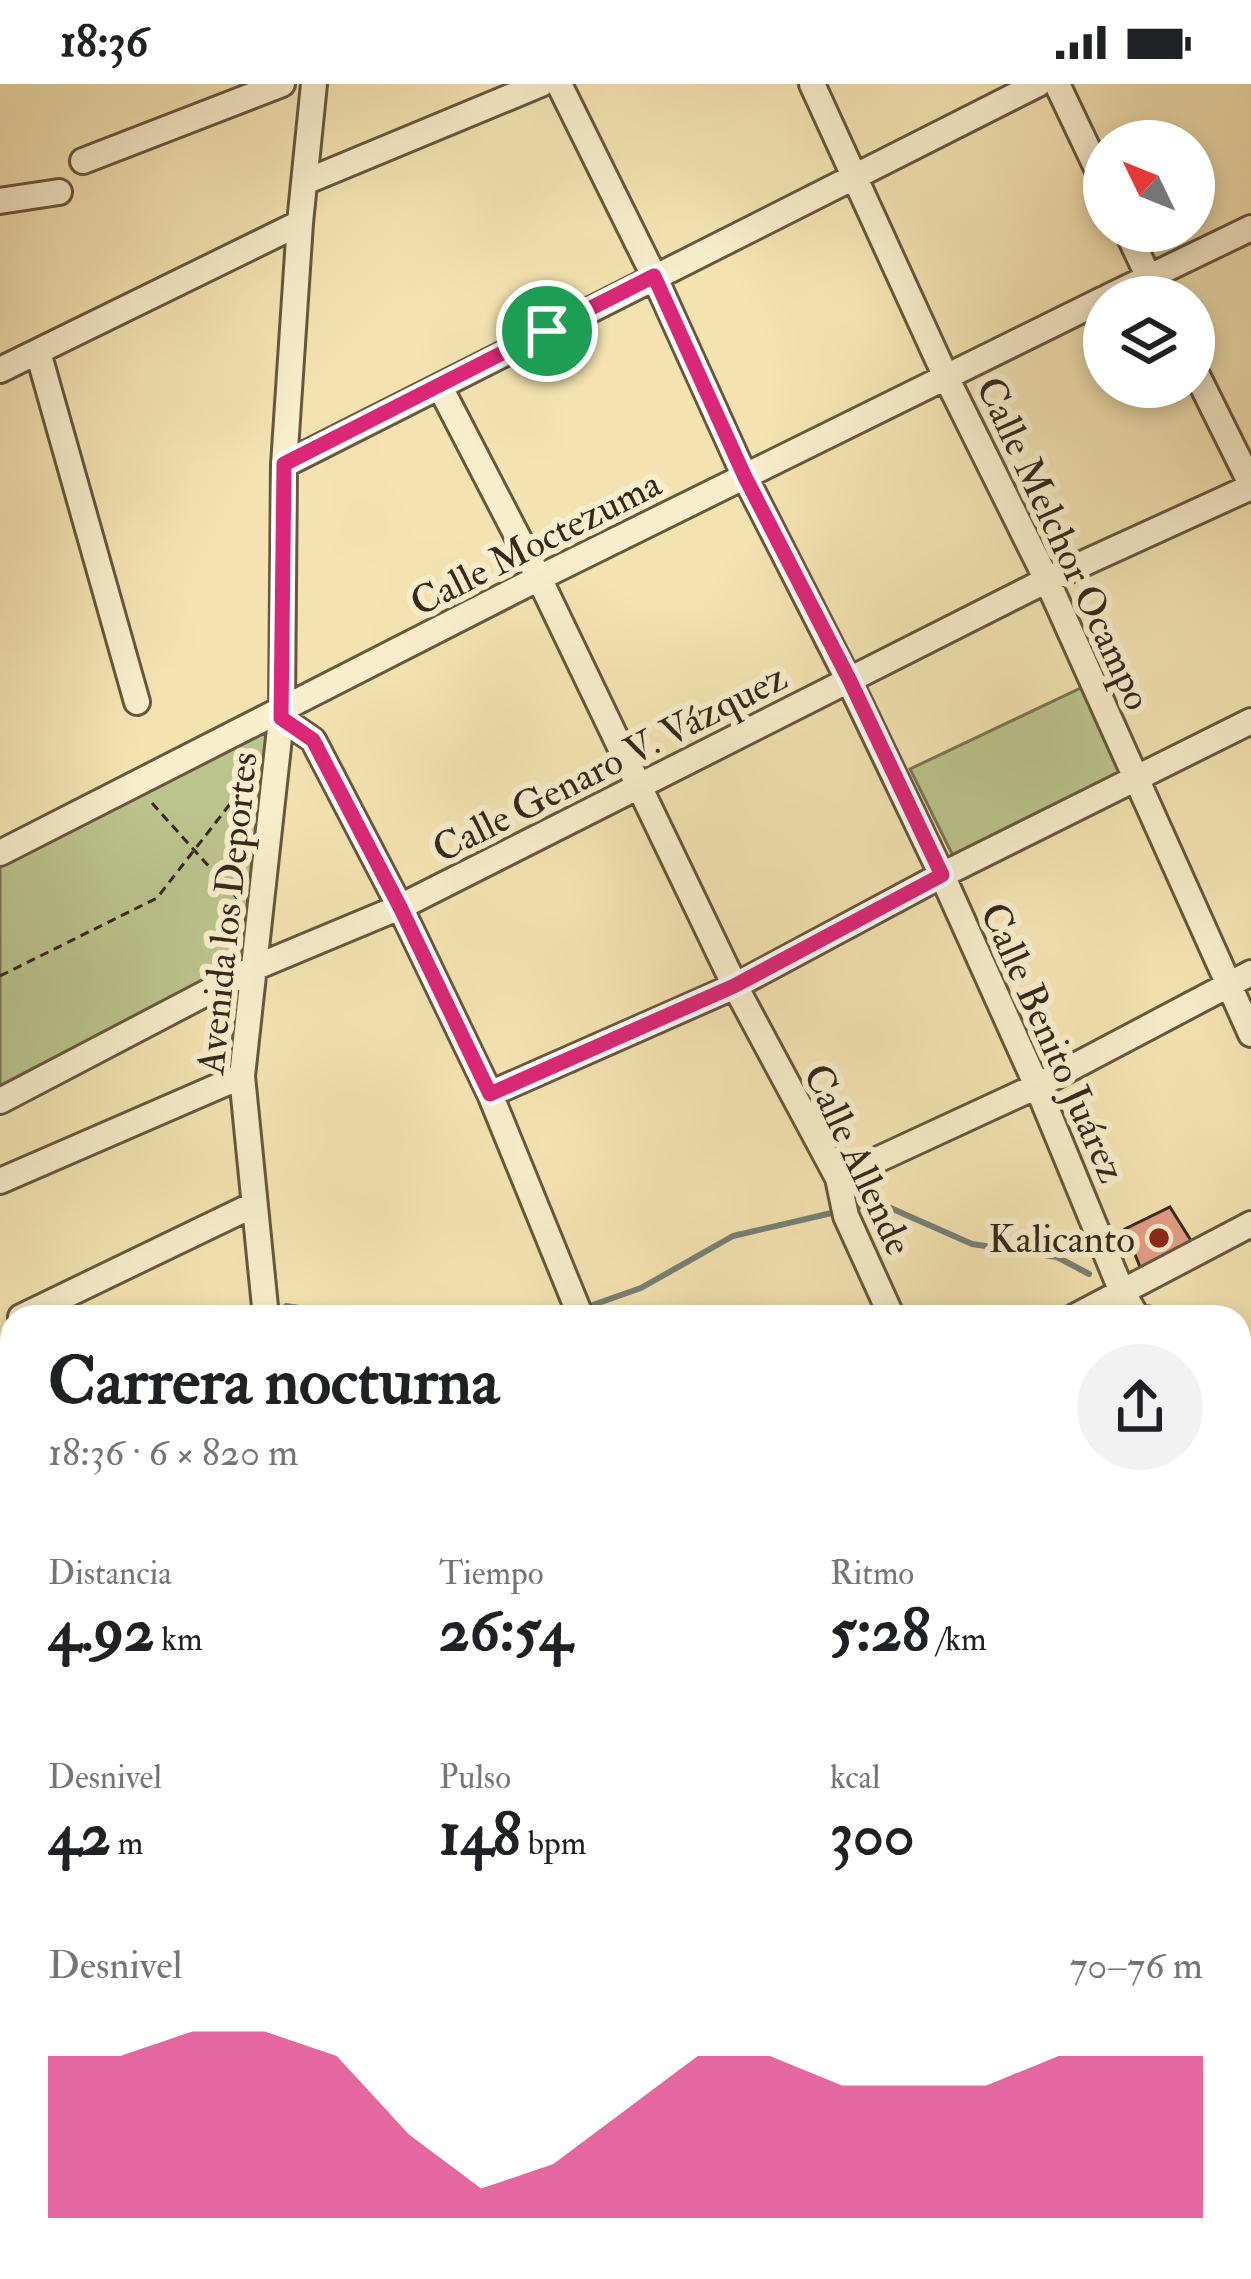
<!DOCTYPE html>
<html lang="es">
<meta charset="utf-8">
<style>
:root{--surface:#fff;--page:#f2f2f2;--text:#202124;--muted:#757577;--accent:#db2777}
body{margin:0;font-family:"IM FELL Double Pica",serif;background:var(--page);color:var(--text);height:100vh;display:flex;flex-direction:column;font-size:45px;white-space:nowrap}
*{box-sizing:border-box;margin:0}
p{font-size:39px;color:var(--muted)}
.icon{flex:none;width:66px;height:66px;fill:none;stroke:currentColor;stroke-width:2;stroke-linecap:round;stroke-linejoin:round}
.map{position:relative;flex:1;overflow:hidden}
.sheet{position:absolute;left:0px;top:1221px;width:1251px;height:975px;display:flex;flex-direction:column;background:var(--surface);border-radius:36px 36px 0 0;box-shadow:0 6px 18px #0003}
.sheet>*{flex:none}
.needle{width:78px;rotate:313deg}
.buttons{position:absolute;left:1083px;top:36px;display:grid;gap:24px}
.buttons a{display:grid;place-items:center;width:132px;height:132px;border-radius:50%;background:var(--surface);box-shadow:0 6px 18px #0003;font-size:60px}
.pin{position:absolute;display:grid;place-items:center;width:102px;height:102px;color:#fff;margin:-51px;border:6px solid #fff;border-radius:50%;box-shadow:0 3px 12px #0007}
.round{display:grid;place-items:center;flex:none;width:126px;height:126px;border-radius:63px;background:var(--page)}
.headline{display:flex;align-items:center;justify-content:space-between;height:204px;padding:0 48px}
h1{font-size:66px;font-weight:700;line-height:90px}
.stats{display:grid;grid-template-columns:repeat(3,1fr);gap:18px;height:204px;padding:12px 48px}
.stats div{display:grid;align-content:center}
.stats b{font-size:60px;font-weight:700}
.stats small{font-size:33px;font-weight:400}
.stats p{font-size:33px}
.chart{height:336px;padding:24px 48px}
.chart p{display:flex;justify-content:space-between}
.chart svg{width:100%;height:216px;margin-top:12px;fill:var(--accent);opacity:.7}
.status{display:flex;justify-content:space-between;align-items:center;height:84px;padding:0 60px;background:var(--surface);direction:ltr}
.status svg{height:33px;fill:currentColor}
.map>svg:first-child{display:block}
.green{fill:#bbc48c;stroke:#797652;stroke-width:3}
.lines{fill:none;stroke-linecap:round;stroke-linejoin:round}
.stream{stroke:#758175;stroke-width:6}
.building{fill:#e39d86;stroke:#372819;stroke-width:3}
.minor-casing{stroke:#66573f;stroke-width:30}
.major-casing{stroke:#372819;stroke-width:36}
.path{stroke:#372819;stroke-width:3;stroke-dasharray:9 6;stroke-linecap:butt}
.minor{stroke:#f8edcc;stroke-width:24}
.major{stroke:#f4e3b1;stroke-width:30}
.route-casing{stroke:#fff;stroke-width:24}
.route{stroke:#db2777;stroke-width:15}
.poi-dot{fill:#8f2418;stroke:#f8edcc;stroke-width:4.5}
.labels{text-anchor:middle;stroke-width:12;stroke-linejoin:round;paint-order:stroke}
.street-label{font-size:39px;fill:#372819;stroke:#f8edcc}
.poi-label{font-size:39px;fill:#372819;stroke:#f8edcc;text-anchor:end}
</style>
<div class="status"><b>18:36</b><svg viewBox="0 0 49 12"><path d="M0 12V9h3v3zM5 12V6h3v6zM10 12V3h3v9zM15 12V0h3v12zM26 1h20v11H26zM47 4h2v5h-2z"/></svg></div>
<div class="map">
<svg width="1251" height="2195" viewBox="0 0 1251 2195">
<rect width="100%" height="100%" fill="#f4e3b1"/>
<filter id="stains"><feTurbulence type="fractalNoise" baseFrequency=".00167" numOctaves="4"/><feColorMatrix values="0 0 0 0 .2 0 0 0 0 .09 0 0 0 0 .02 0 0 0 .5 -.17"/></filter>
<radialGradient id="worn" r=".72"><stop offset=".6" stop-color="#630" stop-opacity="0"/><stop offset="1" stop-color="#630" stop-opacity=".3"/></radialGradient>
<path class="green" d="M1085,602L1128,694L956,778L910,685Z
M281,634L254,884L0,1005V780Z"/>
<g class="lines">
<path class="stream" d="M849,1125L877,1118L972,1160L1057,1173L1089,1190
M286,1222L358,1233
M587,1223L641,1204L733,1152L836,1128
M1149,1223L1165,1233
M232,1233L248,1225
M502,1233L569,1228
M1239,1280L1251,1288"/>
</g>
<path class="building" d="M1170,1123L1195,1163L1158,1183H1140L1125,1145Z"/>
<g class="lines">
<g class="minor-casing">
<path id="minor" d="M559,0L654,192L745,393L849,597L942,791L1037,1002L1122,1208L1137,1233
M812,0L945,291L1047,496L1251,950
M1057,0L1104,99
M83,77L282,0
M305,98L541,0
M0,117L59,108
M1127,147L1158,213
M1108,213L1251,144
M38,268L137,618
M1194,285L1251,400
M0,286L300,139
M440,303L539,494L735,902L838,1094L846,1132L892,1233
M284,381L1038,0
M281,634L313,656L400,823L490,1010L581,1233
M0,769L539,494L1104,215
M490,1010L735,902L942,791L1251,637
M0,1017L254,884L400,823L1047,496L1251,403
M838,1094L1037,1002L1251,889
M0,1097L242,992
M21,1233L253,1121
M266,1233L242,992L282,626L284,381L300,139L314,0
M1074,1233L1251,1140
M1239,1388L1251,1383
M1239,1416L1251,1442
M1239,1645L1251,1639
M0,1660L12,1654
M0,1850L12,1845
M1239,2105L1251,2072
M750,2184L793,2195
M999,2184L1005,2195
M151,2195L180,2184
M226,2195V2184
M814,2195L824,2184
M1207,2195L1211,2184"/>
</g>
<g class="major-casing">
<path id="major" d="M1239,2180L1251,2148"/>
</g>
<path class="path" d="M152,719L238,815
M0,892L157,814L251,693"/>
<use href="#minor" class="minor"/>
<use href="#major" class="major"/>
</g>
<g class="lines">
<g class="route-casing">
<path id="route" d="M654,192L745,393L850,597L942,791L734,902L490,1010L400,823L313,656L281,634L284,380Z"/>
</g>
<use href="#route" class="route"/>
</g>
<circle class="poi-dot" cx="1159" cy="1154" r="12"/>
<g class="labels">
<g class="street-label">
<text transform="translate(535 458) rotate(-27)" y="14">Calle Moctezuma</text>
<text transform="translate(1065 459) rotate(65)" y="14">Calle Melchor Ocampo</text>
<text transform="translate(609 678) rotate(-27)" y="14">Calle Genaro V. Vázquez</text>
<text transform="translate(226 829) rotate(-84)" y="14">Avenida los Deportes</text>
<text transform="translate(1054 958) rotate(66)" y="14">Calle Benito Juárez</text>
<text transform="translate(859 1075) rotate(65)" y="14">Calle Allende</text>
</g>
<g class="poi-label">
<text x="1135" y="1168">Kalicanto</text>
</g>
</g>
<rect width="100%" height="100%" filter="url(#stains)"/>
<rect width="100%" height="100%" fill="url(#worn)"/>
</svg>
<div class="buttons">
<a><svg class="needle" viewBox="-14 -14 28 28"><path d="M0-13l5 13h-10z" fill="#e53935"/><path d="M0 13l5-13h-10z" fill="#757577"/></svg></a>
<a><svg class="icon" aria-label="layers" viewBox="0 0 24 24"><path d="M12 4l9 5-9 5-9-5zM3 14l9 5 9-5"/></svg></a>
</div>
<div class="pin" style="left:547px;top:247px;background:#1e9e55"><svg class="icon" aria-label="arrive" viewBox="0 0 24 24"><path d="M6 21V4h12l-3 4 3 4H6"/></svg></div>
<section class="sheet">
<div class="headline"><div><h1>Carrera nocturna</h1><p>18:36 · 6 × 820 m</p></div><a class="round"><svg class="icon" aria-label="share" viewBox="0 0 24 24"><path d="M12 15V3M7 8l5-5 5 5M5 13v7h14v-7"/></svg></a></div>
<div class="stats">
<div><p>Distancia</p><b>4.92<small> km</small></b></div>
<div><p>Tiempo</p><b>26:54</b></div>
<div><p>Ritmo</p><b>5:28<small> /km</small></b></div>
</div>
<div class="stats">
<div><p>Desnivel</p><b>42<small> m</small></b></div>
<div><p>Pulso</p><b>148<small> bpm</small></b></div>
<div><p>kcal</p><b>300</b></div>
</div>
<div class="chart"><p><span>Desnivel</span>70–76 m</p>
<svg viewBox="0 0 160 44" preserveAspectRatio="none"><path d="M0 44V11L10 11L20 6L30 6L40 11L50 27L60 38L70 33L80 22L90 11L100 11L110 17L120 17L130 17L140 11L150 11L160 11V44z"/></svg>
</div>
</section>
</div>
